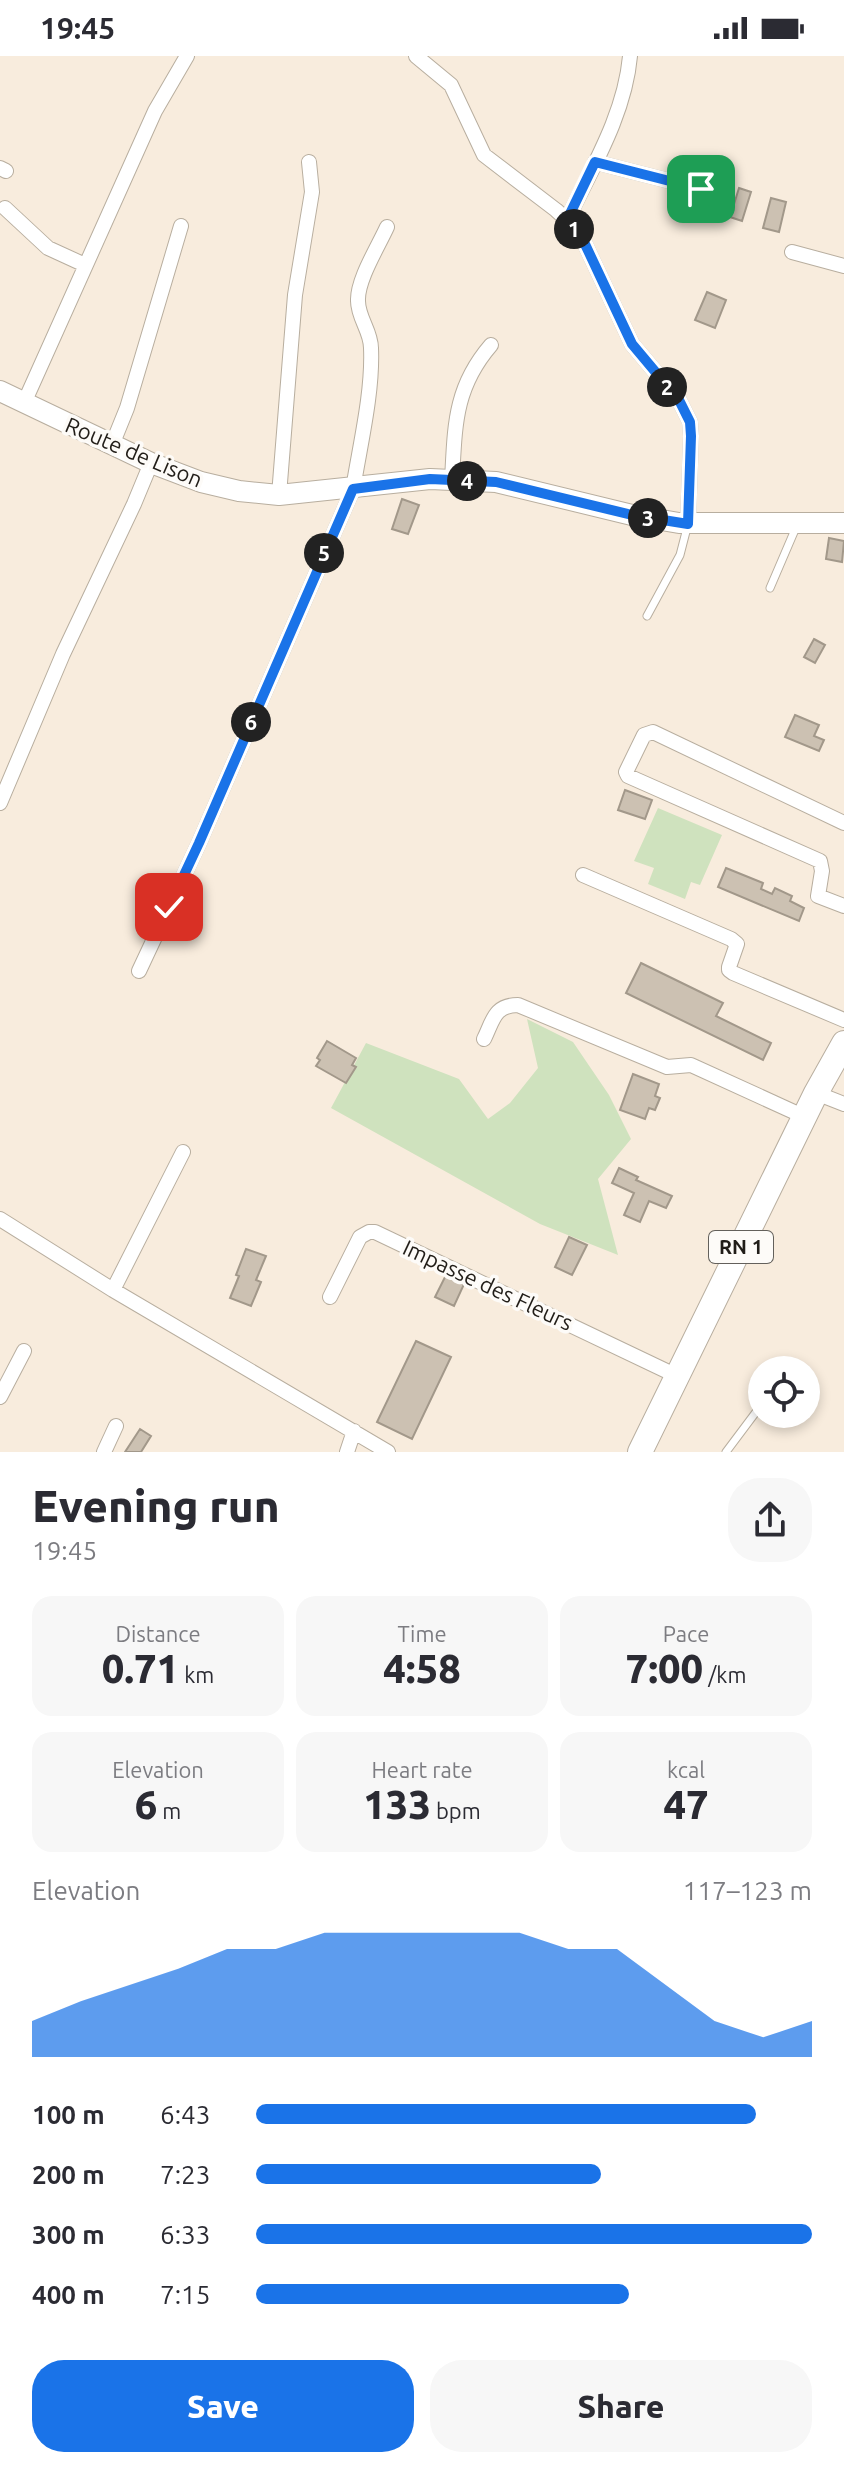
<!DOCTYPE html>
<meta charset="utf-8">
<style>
:root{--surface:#fff;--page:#f7f7f7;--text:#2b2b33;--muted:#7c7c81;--accent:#1a73e8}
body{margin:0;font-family:Ubuntu,sans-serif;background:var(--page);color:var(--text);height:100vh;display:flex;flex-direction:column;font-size:30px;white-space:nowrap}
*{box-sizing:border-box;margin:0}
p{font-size:26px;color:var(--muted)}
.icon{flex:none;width:44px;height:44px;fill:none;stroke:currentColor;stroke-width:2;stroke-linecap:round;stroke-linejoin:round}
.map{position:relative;height:1396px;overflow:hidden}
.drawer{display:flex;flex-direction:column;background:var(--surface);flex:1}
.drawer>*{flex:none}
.tools{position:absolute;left:748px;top:1300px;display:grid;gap:16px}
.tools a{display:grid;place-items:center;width:72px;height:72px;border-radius:50%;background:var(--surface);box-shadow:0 4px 12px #0003;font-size:40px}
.pin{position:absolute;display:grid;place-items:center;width:68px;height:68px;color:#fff;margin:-34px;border-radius:16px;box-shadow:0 4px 12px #0006}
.km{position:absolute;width:40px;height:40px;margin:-20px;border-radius:50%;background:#222;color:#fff;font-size:22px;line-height:40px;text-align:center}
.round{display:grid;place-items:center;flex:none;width:84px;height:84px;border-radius:32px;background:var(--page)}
.head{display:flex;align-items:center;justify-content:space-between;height:136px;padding:0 32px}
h1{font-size:44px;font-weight:800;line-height:60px}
.metrics{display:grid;grid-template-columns:repeat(3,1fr);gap:12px;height:136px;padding:8px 32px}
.metrics div{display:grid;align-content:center;border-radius:20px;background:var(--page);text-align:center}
.metrics b{font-size:40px;font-weight:800}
.metrics small{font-size:22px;font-weight:400}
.metrics p{font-size:22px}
.chart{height:224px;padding:16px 32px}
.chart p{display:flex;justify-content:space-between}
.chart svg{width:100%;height:144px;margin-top:8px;fill:var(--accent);opacity:.7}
.cta{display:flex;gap:16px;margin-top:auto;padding:16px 32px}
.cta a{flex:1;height:92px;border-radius:32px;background:var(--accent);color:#fff;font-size:32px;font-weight:800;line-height:92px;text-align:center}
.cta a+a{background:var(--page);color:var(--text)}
ul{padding:0 32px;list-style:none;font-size:26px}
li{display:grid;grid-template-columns:128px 96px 1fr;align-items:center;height:60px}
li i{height:20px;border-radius:10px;background:var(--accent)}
.status{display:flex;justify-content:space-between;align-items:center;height:56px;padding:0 40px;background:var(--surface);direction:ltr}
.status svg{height:22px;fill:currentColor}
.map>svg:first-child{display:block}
.green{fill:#cfe2be}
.building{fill:#ccc1b2;stroke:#a2988a;stroke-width:2}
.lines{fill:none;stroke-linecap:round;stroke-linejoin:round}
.lane-casing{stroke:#b8ae9f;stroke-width:9}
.street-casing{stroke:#b8ae9f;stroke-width:16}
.secondary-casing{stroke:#b8ae9f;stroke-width:22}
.primary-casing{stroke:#b8ae9f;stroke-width:26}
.lane{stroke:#fff;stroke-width:7}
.street{stroke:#fff;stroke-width:14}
.secondary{stroke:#fff;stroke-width:20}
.primary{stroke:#fff;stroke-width:24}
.route-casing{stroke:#fff;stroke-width:16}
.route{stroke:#1a73e8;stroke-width:10}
.labels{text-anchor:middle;stroke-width:7;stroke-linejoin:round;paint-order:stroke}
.shield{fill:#fdfbf8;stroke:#63605b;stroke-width:2}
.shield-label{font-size:20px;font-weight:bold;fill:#211d18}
.street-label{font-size:22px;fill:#211d18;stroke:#fdfbf8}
</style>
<div class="status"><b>19:45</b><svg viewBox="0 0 49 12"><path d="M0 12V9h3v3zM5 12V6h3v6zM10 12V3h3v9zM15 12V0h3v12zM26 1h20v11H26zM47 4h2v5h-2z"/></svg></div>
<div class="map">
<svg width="844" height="1396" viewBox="0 0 844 1396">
<rect width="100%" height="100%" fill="#f8ecdd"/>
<path class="green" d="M658,752L722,779L700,829L691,826L685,843L648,828L654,812L634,805Z
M527,963L573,986L609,1039L631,1083L598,1123L618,1199L540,1168L331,1052L366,987L459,1023L488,1063L510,1047L538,1012Z"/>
<path class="building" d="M739,132L751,136L742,165L730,161Z
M771,142L786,146L779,176L763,172Z
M707,236L726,244L715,272L695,264Z
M402,443L419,449L408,478L392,473Z
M829,482L844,485L842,506L826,503Z
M814,583L825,589L815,607L804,601Z
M795,659L819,669L814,680L824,684L819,695L785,681Z
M625,734L652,744L645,763L618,754Z
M726,812L763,827L761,833L772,838L775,832L792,840L790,845L804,852L799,865L718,831Z
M641,907L723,947L716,960L771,987L763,1004L626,937Z
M327,985L356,1002L352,1009L356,1011L346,1027L316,1010L320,1004L317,1002Z
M633,1018L659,1028L655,1040L660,1042L655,1054L649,1052L645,1063L620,1054Z
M619,1112L638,1121L636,1124L672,1140L666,1152L649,1145L640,1166L624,1159L634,1137L612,1127Z
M569,1181L587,1189L572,1219L555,1211Z
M246,1193L266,1200L256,1224L261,1226L251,1250L230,1242L239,1220L236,1219Z
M447,1217L465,1226L454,1250L435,1241Z
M416,1285L451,1301L412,1383L377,1366Z
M140,1373L151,1380L141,1396H125Z"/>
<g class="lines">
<g class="lane-casing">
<path id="lane" d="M770,532L797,469
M647,560L680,499L688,468
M726,1396L756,1356"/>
</g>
<g class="street-casing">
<path id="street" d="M416,0L451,29L484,99L556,154L567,164L584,186L632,288L679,344L690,366L691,380L688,468
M595,106L701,133
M0,112L6,115
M5,152L48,192L85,209
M567,164C592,112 625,58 630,0
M792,196L844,210
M24,347L155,55L187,0
M112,389L127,352L181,170
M452,424C455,370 454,332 491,289
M279,439L295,239L312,136L309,106
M0,747L63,598L134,448L151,407
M844,767L653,676L644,679L626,716L628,720L820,805L822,815L818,840L844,850
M583,819L731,883L737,888L729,911V914L733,917L844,964
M139,915L199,787L353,433C360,389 373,336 371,292C371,275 358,262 358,245C357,224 378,191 387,171
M484,983C493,965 494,949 518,949L667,1011L691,1009L805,1061
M816,1037L844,1048
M0,1163L113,1234L388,1396
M113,1234L183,1096
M330,1241L360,1181L369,1176H375L677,1320
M0,1341L24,1295
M104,1396L116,1370
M347,1396L354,1375"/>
</g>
<g class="secondary-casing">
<path id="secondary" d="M0,335L151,407L201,426L239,435L279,439L430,423L496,426L632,459L679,467H844"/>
</g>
<g class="primary-casing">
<path id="primary" d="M640,1396L816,1037L844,987"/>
</g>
<use href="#lane" class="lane"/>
<use href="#street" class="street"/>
<use href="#secondary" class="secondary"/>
<use href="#primary" class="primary"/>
</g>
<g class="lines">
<g class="route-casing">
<path id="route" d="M169,851L199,787L353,433L430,423L496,426L632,459L688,468L691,380L690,366L679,344L632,288L584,186L567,164L595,106L701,133"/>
</g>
<use href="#route" class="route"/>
</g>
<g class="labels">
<rect class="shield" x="709" y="1175" width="64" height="32" rx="6"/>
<g class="shield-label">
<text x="741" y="1198">RN 1</text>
</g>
<g class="street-label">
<text transform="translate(134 396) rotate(23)" y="8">Route de Lison</text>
<text transform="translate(488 1229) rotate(25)" y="8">Impasse des Fleurs</text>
</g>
</g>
</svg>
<div class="tools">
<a><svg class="icon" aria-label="locate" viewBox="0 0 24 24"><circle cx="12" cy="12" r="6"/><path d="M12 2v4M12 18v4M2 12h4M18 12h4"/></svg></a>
</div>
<div class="pin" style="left:701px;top:133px;background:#1e9e55"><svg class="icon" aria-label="arrive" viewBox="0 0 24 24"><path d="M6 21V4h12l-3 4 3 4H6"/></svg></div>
<div class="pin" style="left:169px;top:851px;background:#d93025"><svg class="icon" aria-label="check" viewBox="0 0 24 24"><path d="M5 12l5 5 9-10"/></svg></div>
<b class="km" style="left:574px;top:173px">1</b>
<b class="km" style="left:667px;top:331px">2</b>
<b class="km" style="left:648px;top:462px">3</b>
<b class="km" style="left:467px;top:425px">4</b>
<b class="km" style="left:324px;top:497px">5</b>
<b class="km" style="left:251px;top:666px">6</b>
</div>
<section class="drawer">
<div class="head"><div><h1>Evening run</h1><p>19:45</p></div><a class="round"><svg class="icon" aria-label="share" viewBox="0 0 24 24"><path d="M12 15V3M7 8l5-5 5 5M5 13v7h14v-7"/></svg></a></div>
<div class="metrics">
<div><p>Distance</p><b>0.71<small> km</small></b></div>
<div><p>Time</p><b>4:58</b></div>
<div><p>Pace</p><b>7:00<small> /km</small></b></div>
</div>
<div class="metrics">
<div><p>Elevation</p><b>6<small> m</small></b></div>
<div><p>Heart rate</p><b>133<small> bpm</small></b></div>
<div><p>kcal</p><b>47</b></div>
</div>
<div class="chart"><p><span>Elevation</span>117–123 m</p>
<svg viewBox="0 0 160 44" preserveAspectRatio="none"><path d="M0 44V33L10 27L20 22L30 17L40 11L50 11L60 6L70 6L80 6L90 6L100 6L110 11L120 11L130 22L140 33L150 38L160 33V44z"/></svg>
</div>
<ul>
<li><b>100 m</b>6:43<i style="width:90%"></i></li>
<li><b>200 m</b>7:23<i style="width:62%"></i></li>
<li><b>300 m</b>6:33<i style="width:100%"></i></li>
<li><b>400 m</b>7:15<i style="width:67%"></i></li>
</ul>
<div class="cta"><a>Save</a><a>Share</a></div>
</section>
